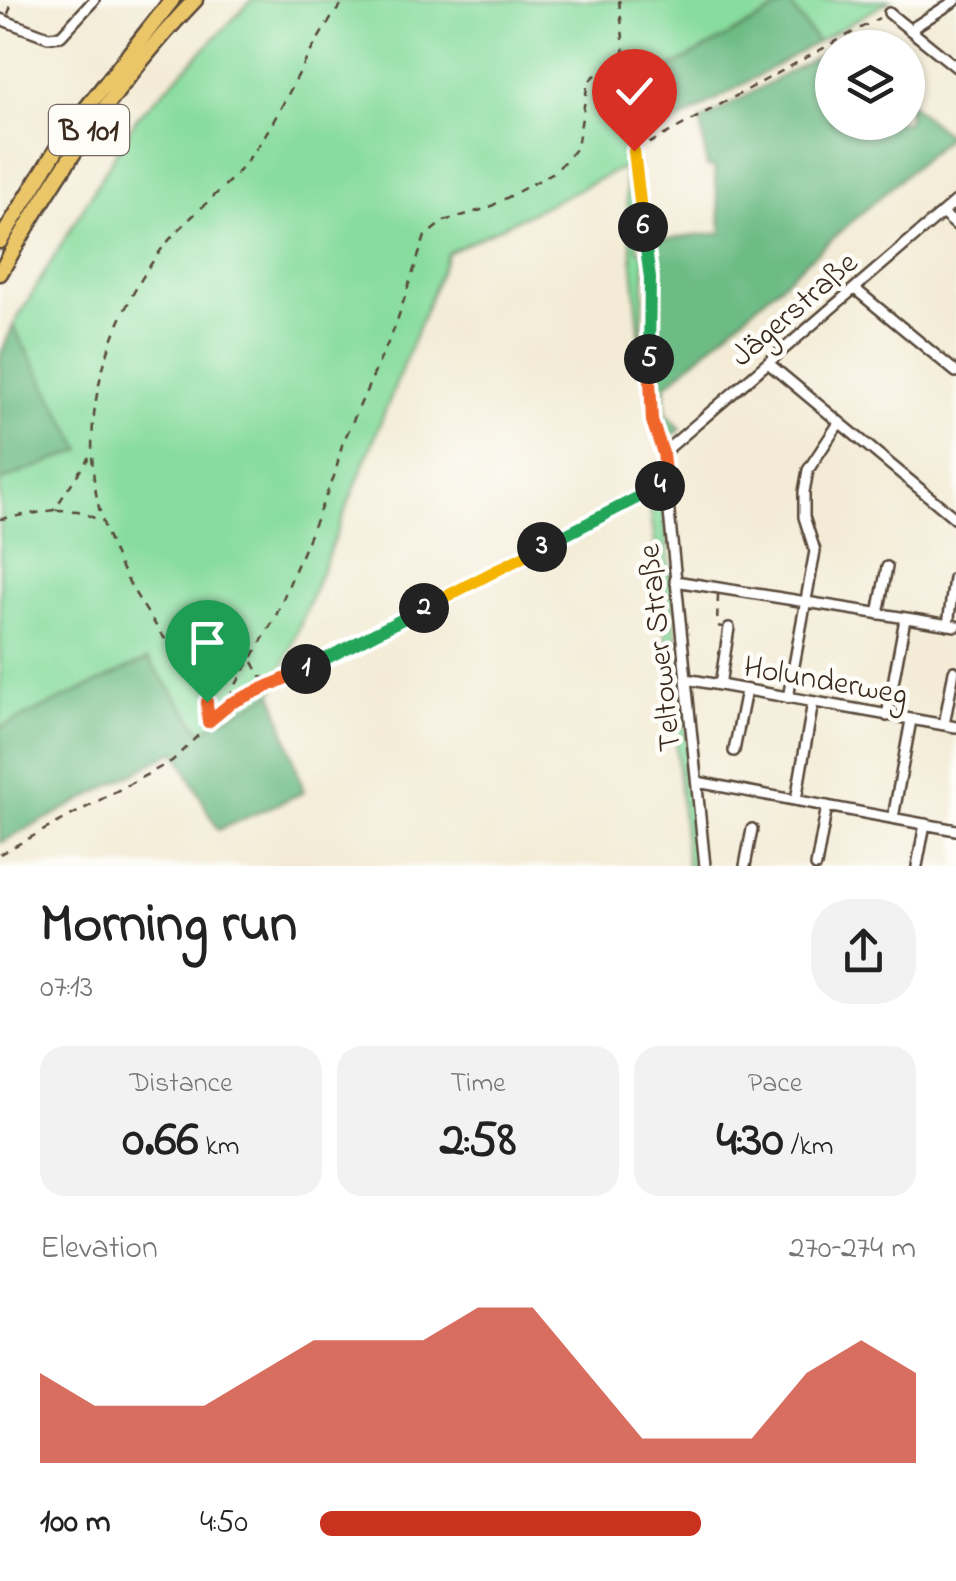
<!DOCTYPE html>
<meta charset="utf-8">
<style>
:root{--surface:#fff;--page:#f2f2f2;--text:#222;--muted:#767676;--accent:#c8321e}
body{margin:0;font-family:"Indie Flower",sans-serif;background:var(--page);color:var(--text);height:100vh;display:flex;flex-direction:column;font-size:38px;white-space:nowrap}
*{box-sizing:border-box;margin:0}
p{font-size:32px;color:var(--muted)}
.icon{flex:none;width:55px;height:55px;fill:none;stroke:currentColor;stroke-width:2;stroke-linecap:round;stroke-linejoin:round}
.map{position:relative;height:866px;overflow:hidden}
.details{display:flex;flex-direction:column;background:var(--surface);flex:1}
.details>*{flex:none}
.tools{position:absolute;left:815px;top:30px;display:grid;gap:20px}
.tools a{display:grid;place-items:center;width:110px;height:110px;border-radius:50%;background:var(--surface);box-shadow:0 2px 8px #0004;font-size:50px}
.pin{position:absolute;display:grid;place-items:center;width:85px;height:85px;color:#fff;margin:-102px -42px;border-radius:50% 50% 50% 0;rotate:-45deg;box-shadow:0 0 10px #0007}
.pin .icon{rotate:45deg}
.km{position:absolute;width:50px;height:50px;margin:-25px;border-radius:50%;background:#222;color:#fff;font-size:28px;line-height:50px;text-align:center}
.round{display:grid;place-items:center;flex:none;width:105px;height:105px;border-radius:40px;background:var(--page)}
.summary{display:flex;align-items:center;justify-content:space-between;height:170px;padding:0 40px}
h1{font-size:55px;font-weight:700;line-height:75px}
.stats{display:grid;grid-template-columns:repeat(3,1fr);gap:15px;height:170px;padding:10px 40px}
.stats div{display:grid;align-content:center;border-radius:25px;background:var(--page);text-align:center}
.stats b{font-size:50px;font-weight:700}
.stats small{font-size:28px;font-weight:400}
.stats p{font-size:28px}
.chart{height:280px;padding:20px 40px}
.chart p{display:flex;justify-content:space-between}
.chart svg{width:100%;height:180px;margin-top:10px;fill:var(--accent);opacity:.7}
ul{padding:0 40px;list-style:none;font-size:32px}
li{display:grid;grid-template-columns:160px 120px 1fr;align-items:center;height:75px}
li i{height:25px;border-radius:12px;background:var(--accent)}
.map>svg:first-child{display:block}
.green{fill:#87dc9e;stroke:#61835e;stroke-width:2.5}
.forest{fill:#6dbc85;stroke:#547352;stroke-width:2.5}
.lines{fill:none;stroke-linecap:round;stroke-linejoin:round}
.minor-casing{stroke:#574739;stroke-width:14}
.highway-casing{stroke:#574739;stroke-width:19}
.path{stroke:#574739;stroke-width:2.5;stroke-dasharray:8 8;stroke-linecap:butt}
.minor{stroke:#fff;stroke-width:9}
.highway{stroke:#ebc669;stroke-width:14}
.split-1-casing{stroke:#fff;stroke-width:20}
.split-2-casing{stroke:#fff;stroke-width:20}
.split-3-casing{stroke:#fff;stroke-width:20}
.split-4-casing{stroke:#fff;stroke-width:20}
.split-5-casing{stroke:#fff;stroke-width:20}
.split-6-casing{stroke:#fff;stroke-width:20}
.split-7-casing{stroke:#fff;stroke-width:20}
.split-1{stroke:#f0652b;stroke-width:12}
.split-2{stroke:#22a559;stroke-width:12}
.split-3{stroke:#f5b400;stroke-width:12}
.split-4{stroke:#22a559;stroke-width:12}
.split-5{stroke:#f0652b;stroke-width:12}
.split-6{stroke:#22a559;stroke-width:12}
.split-7{stroke:#f5b400;stroke-width:12}
.labels{text-anchor:middle;stroke-width:9;stroke-linejoin:round;paint-order:stroke}
.shield{fill:#fdfcf7;stroke:#75695f;stroke-width:2.5}
.shield-label{font-size:30px;font-weight:bold;fill:#3b2a1e}
.street-label{font-size:32px;fill:#3b2a1e;stroke:#fdfcf7}
</style>
<div class="map">
<svg width="956" height="866" viewBox="0 0 956 866">
<rect width="100%" height="100%" fill="#fdfcf7"/>
<filter id="ink" filterUnits="userSpaceOnUse"><feTurbulence type="fractalNoise" baseFrequency=".01" numOctaves="2"/><feDisplacementMap in="SourceGraphic" scale="20" xChannelSelector="R" yChannelSelector="G"/><feConvolveMatrix kernelMatrix="1 2 1 2 8 2 1 2 1" color-interpolation-filters="sRGB"/></filter>
<filter id="wash" filterUnits="userSpaceOnUse"><feTurbulence type="fractalNoise" baseFrequency=".0048" numOctaves="4" result="noise"/><feDisplacementMap in="SourceGraphic" scale="40" xChannelSelector="R" yChannelSelector="G"/><feGaussianBlur stdDeviation="2.25" result="paint"/><feColorMatrix in="noise" values="0 0 0 0 0 0 0 0 0 0 0 0 0 0 0 0 0 1.4 0 .05"/><feComposite in="paint" operator="in"/></filter>
<g filter="url(#wash)">
<rect width="100%" height="100%" fill="#f3ebd5"/>
<path class="green" d="M252,0H891L817,42L788,3L631,89L629,72L623,73L638,251L643,252L645,265L641,351L624,167L448,253L273,693L201,731L148,660L0,728V481L81,450L13,326L136,119Z
M662,489L699,866H687L662,591L648,494Z"/>
<path class="forest" d="M789,3L817,42L644,141L636,138L631,89Z
M832,48V122H908V102L949,136L665,386L666,413L681,429L674,435L665,434L658,422L659,356L649,241L722,233L714,167H707L701,121Z
M13,326L82,450L0,481V356Z
M148,659L201,731L273,693L304,792L218,830L176,751L0,843V728Z"/>
</g>
<g filter="url(#ink)">
<g class="lines">
<g class="minor-casing">
<path id="minor" d="M889,13L956,67
M0,19L48,37L61,36L94,0
M911,29L956,0
M639,191L650,278L652,421L663,453L705,866
M942,213L956,225
M855,289L956,372
M768,363L956,519
M663,453L956,201
M675,581L956,626
M878,614L887,567
M948,625L954,578
M686,679L956,727
M720,685L729,628
M788,698L815,551L804,517V492L808,470L839,423
M887,716L905,619
M944,725L954,671
M734,751L746,690
M697,782L956,830
M796,800L813,702
M893,818L911,720
M745,866L752,829
M816,866L827,806
M917,866L925,824"/>
</g>
<g class="highway-casing">
<path id="highway" d="M0,241L66,134L172,0
M0,273C55,176 117,81 195,0"/>
</g>
<path class="path" d="M619,0L638,182
M8,14L13,0
M635,151L879,18
M56,510L78,511L101,521
M0,519L54,510L89,457
M718,595L717,626L723,627
M253,662L261,677L279,681
M220,712L275,618L335,474L342,445L395,327L425,236L444,221L488,208L556,171L577,147L588,82L598,73L625,67
M208,723L207,703C178,653 138,607 115,555C70,455 95,342 158,254C181,222 216,198 242,167C284,117 302,53 345,0
M0,854L172,761L231,703L294,676L659,486"/>
<use href="#minor" class="minor"/>
<use href="#highway" class="highway"/>
</g>
</g>
<g class="lines" filter="url(#ink)">
<g class="split-1-casing">
<path id="split-1" d="M207,702L208,722L231,703L306,669"/>
</g>
<g class="split-2-casing">
<path id="split-2" d="M306,669L424,608"/>
</g>
<g class="split-3-casing">
<path id="split-3" d="M424,608L542,547"/>
</g>
<g class="split-4-casing">
<path id="split-4" d="M542,547L660,486"/>
</g>
<g class="split-5-casing">
<path id="split-5" d="M649,359L652,421L663,453L666,482L660,486"/>
</g>
<g class="split-6-casing">
<path id="split-6" d="M643,227L650,278L649,359"/>
</g>
<g class="split-7-casing">
<path id="split-7" d="M634,151L643,227"/>
</g>
<use href="#split-1" class="split-1"/>
<use href="#split-2" class="split-2"/>
<use href="#split-3" class="split-3"/>
<use href="#split-4" class="split-4"/>
<use href="#split-5" class="split-5"/>
<use href="#split-6" class="split-6"/>
<use href="#split-7" class="split-7"/>
</g>
<g class="labels">
<rect class="shield" x="49" y="105" width="80" height="50" rx="8"/>
<g class="shield-label">
<text x="89" y="140">B 101</text>
</g>
<g class="street-label">
<text transform="translate(793 308) rotate(-41)" y="11">Jägerstraße</text>
<text transform="translate(658 648) rotate(-96)" y="11">Teltower Straße</text>
<text transform="translate(826 679) rotate(10)" y="11">Holunderweg</text>
</g>
</g>
</svg>
<div class="tools">
<a><svg class="icon" aria-label="layers" viewBox="0 0 24 24"><path d="M12 4l9 5-9 5-9-5zM3 14l9 5 9-5"/></svg></a>
</div>
<div class="pin" style="left:207px;top:702px;background:#1e9e55"><svg class="icon" aria-label="arrive" viewBox="0 0 24 24"><path d="M6 21V4h12l-3 4 3 4H6"/></svg></div>
<div class="pin" style="left:634px;top:151px;background:#d93025"><svg class="icon" aria-label="check" viewBox="0 0 24 24"><path d="M5 12l5 5 9-10"/></svg></div>
<b class="km" style="left:306px;top:669px">1</b>
<b class="km" style="left:424px;top:608px">2</b>
<b class="km" style="left:542px;top:547px">3</b>
<b class="km" style="left:660px;top:486px">4</b>
<b class="km" style="left:649px;top:359px">5</b>
<b class="km" style="left:643px;top:227px">6</b>
</div>
<section class="details">
<div class="summary"><div><h1>Morning run</h1><p>07:13</p></div><a class="round"><svg class="icon" aria-label="share" viewBox="0 0 24 24"><path d="M12 15V3M7 8l5-5 5 5M5 13v7h14v-7"/></svg></a></div>
<div class="stats">
<div><p>Distance</p><b>0.66<small> km</small></b></div>
<div><p>Time</p><b>2:58</b></div>
<div><p>Pace</p><b>4:30<small> /km</small></b></div>
</div>
<div class="chart"><p><span>Elevation</span>270–274 m</p>
<svg viewBox="0 0 160 44" preserveAspectRatio="none"><path d="M0 44V22L10 30L20 30L30 30L40 22L50 14L60 14L70 14L80 6L90 6L100 22L110 38L120 38L130 38L140 22L150 14L160 22V44z"/></svg>
</div>
<ul>
<li><b>100 m</b>4:50<i style="width:64%"></i></li>
</ul>
</section>
